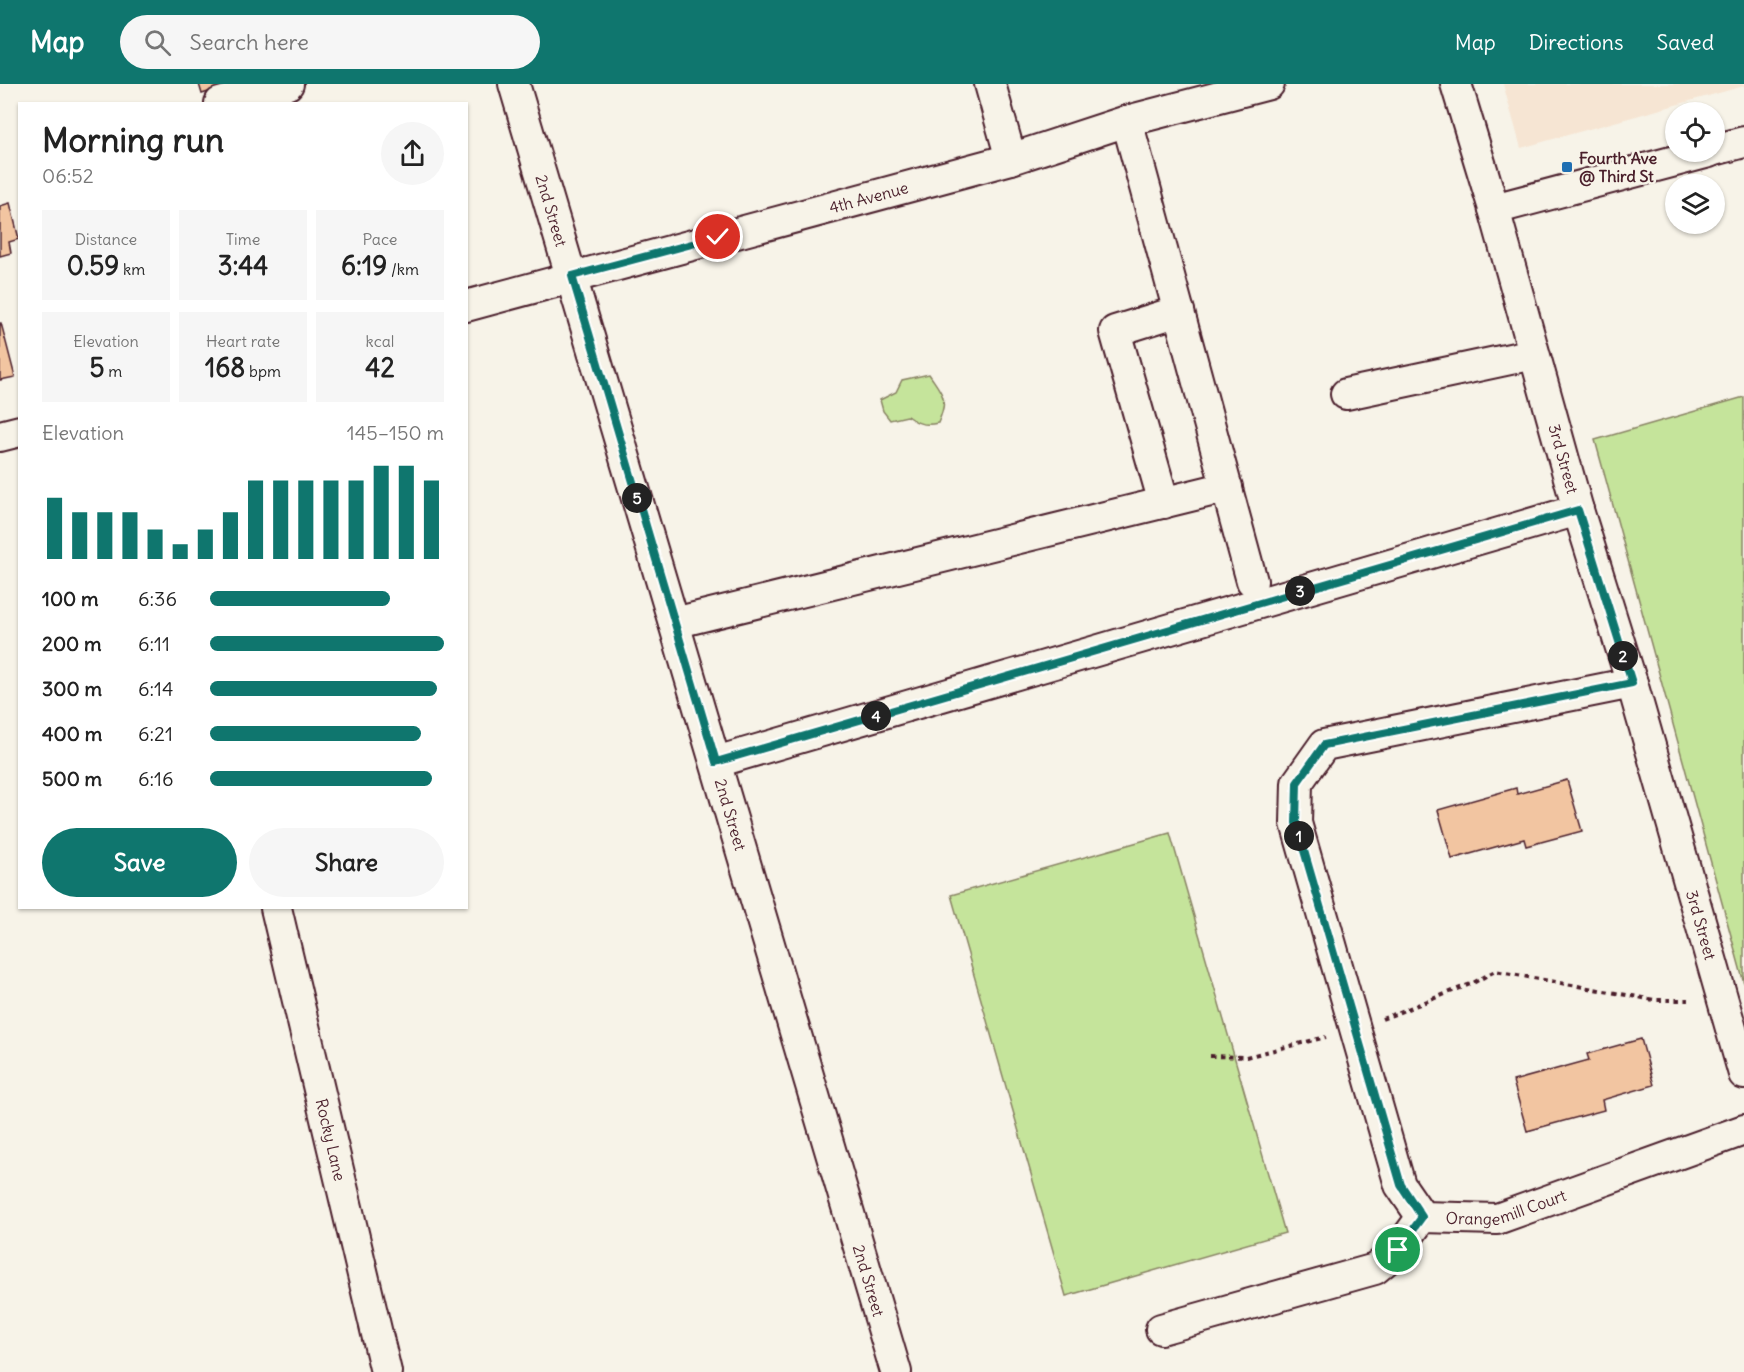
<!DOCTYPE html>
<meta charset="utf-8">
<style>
:root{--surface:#fff;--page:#f6f6f6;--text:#222;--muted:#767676;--accent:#0f766e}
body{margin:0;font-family:Delius,sans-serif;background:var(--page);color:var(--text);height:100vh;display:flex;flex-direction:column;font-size:22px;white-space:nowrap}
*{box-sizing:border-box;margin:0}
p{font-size:20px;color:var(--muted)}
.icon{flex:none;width:33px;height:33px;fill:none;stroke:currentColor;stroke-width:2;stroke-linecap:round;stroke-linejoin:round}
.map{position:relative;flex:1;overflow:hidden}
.sheet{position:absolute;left:18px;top:18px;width:450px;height:807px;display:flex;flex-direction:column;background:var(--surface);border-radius:0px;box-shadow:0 2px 4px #0004}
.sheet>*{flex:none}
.fabs{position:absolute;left:1665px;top:18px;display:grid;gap:12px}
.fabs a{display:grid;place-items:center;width:60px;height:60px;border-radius:50%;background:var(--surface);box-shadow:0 2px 4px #0004;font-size:30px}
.pin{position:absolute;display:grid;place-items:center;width:51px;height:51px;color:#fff;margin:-26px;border:3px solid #fff;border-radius:50%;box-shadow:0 2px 6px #0007}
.km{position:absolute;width:30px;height:30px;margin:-15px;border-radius:50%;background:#222;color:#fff;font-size:16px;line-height:30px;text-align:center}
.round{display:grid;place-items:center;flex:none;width:63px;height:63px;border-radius:32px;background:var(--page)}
.summary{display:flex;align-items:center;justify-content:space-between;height:102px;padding:0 24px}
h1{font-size:33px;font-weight:700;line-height:45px}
.figures{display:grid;grid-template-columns:repeat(3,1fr);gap:9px;height:102px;padding:6px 24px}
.figures div{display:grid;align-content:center;border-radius:0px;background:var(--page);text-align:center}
.figures b{font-size:26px;font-weight:700}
.figures small{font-size:16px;font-weight:400}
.figures p{font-size:16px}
.chart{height:168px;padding:12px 24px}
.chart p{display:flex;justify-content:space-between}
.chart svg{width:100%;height:108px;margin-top:6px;stroke:var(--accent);stroke-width:6}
.primary-button{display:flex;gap:12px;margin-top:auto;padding:12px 24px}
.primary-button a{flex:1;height:69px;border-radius:36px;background:var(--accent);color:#fff;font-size:24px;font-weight:700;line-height:69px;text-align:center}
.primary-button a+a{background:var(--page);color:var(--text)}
ul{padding:0 24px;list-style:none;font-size:20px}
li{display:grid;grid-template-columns:96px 72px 1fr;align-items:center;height:45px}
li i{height:15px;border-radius:8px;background:var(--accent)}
header{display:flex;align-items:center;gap:36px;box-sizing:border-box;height:84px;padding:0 30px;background:var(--accent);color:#fff}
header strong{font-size:28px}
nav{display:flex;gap:33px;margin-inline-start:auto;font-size:21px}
.search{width:420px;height:54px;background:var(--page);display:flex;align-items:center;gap:15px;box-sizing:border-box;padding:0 21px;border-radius:33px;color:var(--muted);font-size:22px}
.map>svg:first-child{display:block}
.built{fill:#f6e5d3}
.green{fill:#c5e49b;stroke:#888263;stroke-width:1.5}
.building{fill:#f2c5a1;stroke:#4a1f2b;stroke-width:1.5}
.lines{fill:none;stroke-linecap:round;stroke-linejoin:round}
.minor-casing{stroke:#4a1f2b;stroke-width:34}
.path{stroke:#4a1f2b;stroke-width:4;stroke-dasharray:4.5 4.5;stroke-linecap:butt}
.minor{stroke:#f7f3e8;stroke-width:30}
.route-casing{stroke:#fff;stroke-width:12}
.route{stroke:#0f766e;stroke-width:8}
.poi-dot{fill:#1f6fb2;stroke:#f7f3e8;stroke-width:2}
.labels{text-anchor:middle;stroke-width:5;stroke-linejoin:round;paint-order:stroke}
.poi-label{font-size:16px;font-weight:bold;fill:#4a1f2b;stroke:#f7f3e8;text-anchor:start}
.street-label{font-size:16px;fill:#4a1f2b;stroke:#f7f3e8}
</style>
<header>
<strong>Map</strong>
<div class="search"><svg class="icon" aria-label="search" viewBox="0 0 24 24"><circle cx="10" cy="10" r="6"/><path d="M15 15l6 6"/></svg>Search here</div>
<nav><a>Map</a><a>Directions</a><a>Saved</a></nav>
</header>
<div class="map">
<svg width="1744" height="1288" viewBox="0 0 1744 1288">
<rect width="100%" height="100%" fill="#f7f3e8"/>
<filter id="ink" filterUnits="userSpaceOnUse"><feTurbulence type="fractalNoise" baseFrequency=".0167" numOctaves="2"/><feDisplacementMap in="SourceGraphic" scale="12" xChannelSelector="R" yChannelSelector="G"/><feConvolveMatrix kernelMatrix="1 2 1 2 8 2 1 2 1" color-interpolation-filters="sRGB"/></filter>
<g filter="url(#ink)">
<path class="built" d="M1503,0H1744V2L1521,64Z"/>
<path class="green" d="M929,290C943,311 949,314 938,339C925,342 918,340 907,332L890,336L883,327L880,316L896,308L902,296Z
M1744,313V899L1595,356Z
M1170,749L1285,1149L1066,1212L951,811Z"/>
<path class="building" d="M199,0H229L230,1L202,10Z
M10,119L19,155L9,158L11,169L0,172V122Z
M0,239H1L15,293L0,296Z
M1567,696L1582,747L1526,762L1524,755L1452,775L1438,726L1516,704L1517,710Z
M1641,955L1654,1001L1602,1016L1604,1026L1527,1047L1513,997L1589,976L1587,970Z"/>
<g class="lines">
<g class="minor-casing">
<g id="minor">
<path id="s1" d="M514,0L896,1288"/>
<path d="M990,0L1011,75"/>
<path id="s2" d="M1456,0L1494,125L1578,426L1632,599L1744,990"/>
<path d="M220,19L288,0"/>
<path d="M1127,37L1252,497"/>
<path d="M1714,66L1744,58"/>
<path d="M1494,125L1709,68"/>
<path id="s3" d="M466,222L1011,75L1127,37L1269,0"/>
<path d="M1346,310L1534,270"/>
<path d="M0,352L20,347"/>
<path d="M1164,419L1115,247L1179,227"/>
<path d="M674,539L1227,403"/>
<path id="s4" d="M1632,599L1324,661L1297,699L1296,739L1400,1101L1422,1133L1497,1135L1744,1046"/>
<path d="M716,678L1578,426"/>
<path id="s5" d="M276,824L386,1288"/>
<path d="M1161,1245L1375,1185L1398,1166L1422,1133"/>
</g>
</g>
<path class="path" d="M1382,935L1473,899L1495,887L1654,916H1692
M1210,972L1246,973L1326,953"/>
<use href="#minor" class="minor"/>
</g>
</g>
<g class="lines" filter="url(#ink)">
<g class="route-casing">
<path id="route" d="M718,153L572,192L716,678L1578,426L1632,599L1324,661L1297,699L1296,739L1401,1101L1422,1133L1398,1166"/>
</g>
<use href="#route" class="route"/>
</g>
<rect class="poi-dot" x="1561" y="77" width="12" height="12" rx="3"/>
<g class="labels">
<g class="poi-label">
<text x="1579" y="80">Fourth Ave<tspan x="1579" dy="18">@ Third St</tspan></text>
</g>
<g class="street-label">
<text dy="6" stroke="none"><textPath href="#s3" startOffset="417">4th Avenue</textPath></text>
<text dy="6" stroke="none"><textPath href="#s1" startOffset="132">2nd Street</textPath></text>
<text dy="6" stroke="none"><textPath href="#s2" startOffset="390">3rd Street</textPath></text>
<text dy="6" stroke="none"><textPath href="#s1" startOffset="762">2nd Street</textPath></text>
<text dy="6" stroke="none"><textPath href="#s2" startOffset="876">3rd Street</textPath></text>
<text dy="6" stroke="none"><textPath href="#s5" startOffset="238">Rocky Lane</textPath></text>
<text dy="6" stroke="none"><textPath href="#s4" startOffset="902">Orangemill Court</textPath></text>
<text dy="6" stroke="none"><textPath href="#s1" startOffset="1248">2nd Street</textPath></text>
</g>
</g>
</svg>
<div class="fabs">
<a><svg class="icon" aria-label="locate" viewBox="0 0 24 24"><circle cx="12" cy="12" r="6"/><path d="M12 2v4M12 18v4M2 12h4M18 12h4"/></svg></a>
<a><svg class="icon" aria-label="layers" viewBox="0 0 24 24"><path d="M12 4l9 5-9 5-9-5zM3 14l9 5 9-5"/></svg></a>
</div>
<div class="pin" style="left:1398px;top:1166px;background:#1e9e55"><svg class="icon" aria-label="arrive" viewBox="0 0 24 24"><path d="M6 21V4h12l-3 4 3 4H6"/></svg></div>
<div class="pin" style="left:718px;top:153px;background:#d93025"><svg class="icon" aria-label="check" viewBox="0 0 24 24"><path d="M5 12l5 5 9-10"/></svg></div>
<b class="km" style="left:1299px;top:752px">1</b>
<b class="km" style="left:1623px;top:572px">2</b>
<b class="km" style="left:1300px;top:507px">3</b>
<b class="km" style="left:876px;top:632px">4</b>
<b class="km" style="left:637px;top:414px">5</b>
<section class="sheet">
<div class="summary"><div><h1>Morning run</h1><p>06:52</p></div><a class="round"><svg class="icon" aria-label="share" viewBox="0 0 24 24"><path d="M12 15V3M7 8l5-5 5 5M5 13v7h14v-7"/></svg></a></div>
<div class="figures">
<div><p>Distance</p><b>0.59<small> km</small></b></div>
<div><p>Time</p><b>3:44</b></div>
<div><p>Pace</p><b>6:19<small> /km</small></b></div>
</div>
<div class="figures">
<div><p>Elevation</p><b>5<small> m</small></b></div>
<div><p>Heart rate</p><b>168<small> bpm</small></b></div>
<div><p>kcal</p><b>42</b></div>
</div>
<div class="chart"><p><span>Elevation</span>145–150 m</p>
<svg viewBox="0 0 160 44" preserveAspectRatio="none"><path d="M5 44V19M15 44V25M25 44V25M35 44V25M45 44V32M55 44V38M65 44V32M75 44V25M85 44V12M95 44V12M105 44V12M115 44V12M125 44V12M135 44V6M145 44V6M155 44V12"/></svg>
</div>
<ul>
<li><b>100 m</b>6:36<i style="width:77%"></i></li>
<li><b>200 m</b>6:11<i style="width:100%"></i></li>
<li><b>300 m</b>6:14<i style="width:97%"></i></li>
<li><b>400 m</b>6:21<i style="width:90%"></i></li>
<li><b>500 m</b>6:16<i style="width:95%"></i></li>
</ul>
<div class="primary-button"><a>Save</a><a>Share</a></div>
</section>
</div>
